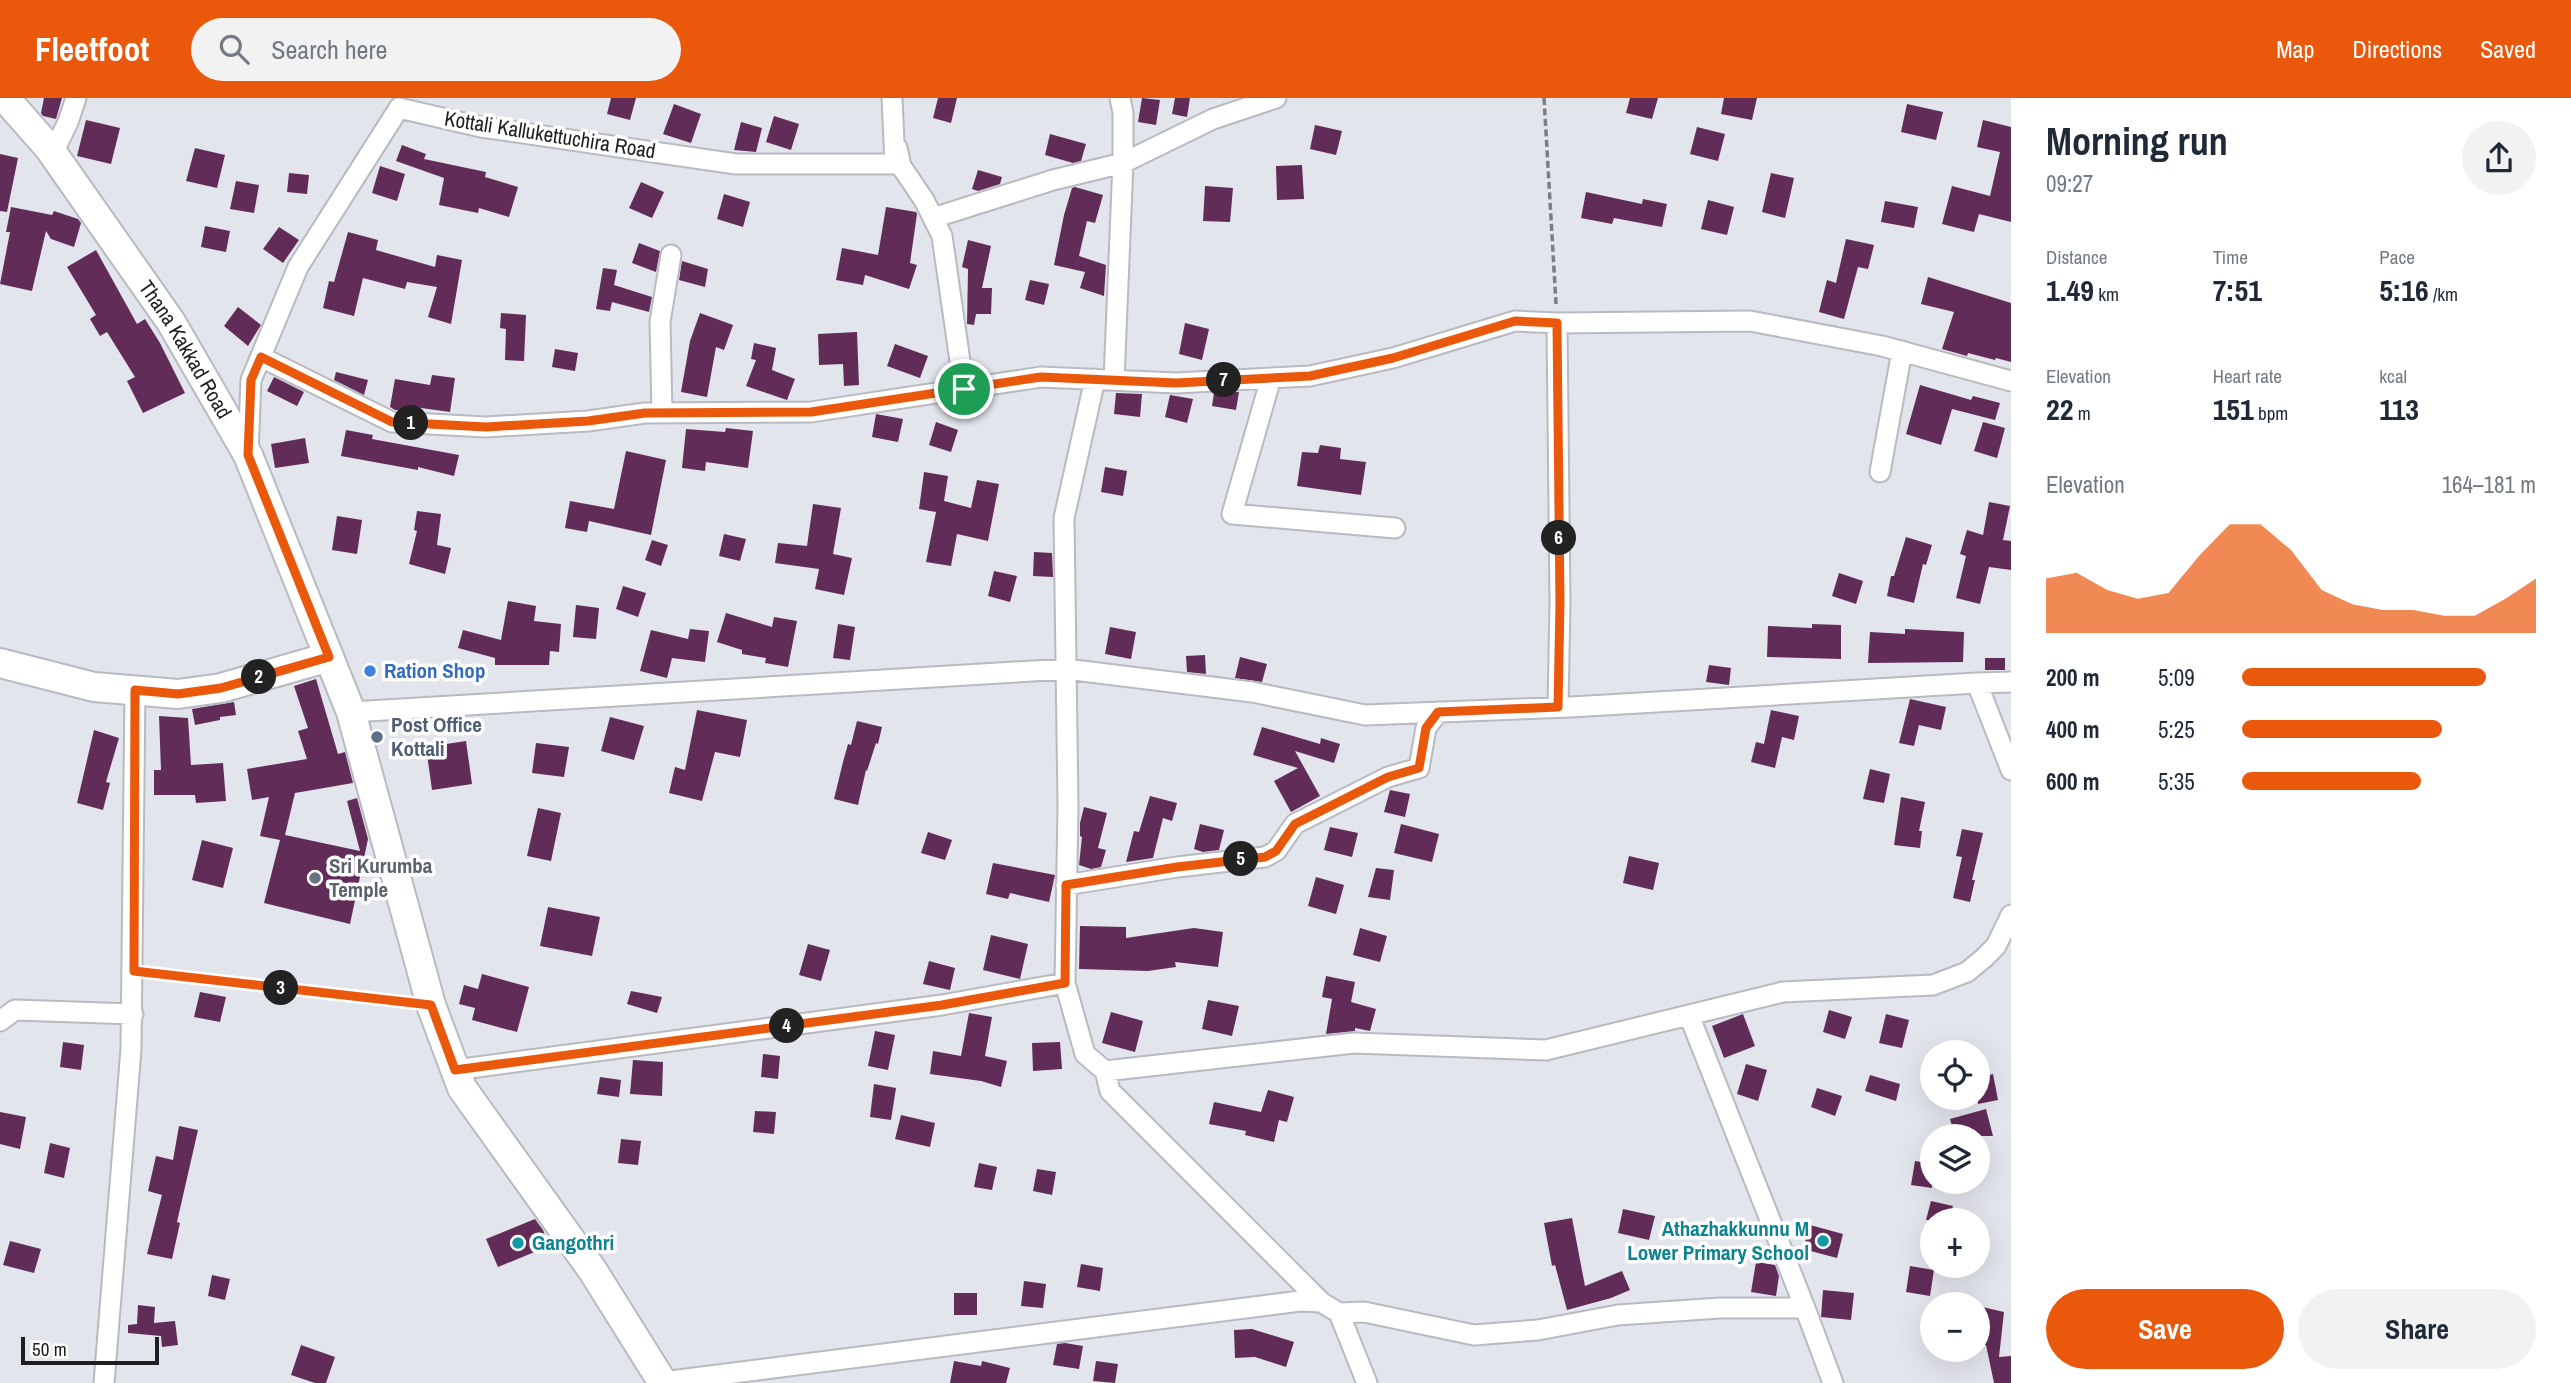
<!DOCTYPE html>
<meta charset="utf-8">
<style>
:root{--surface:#fff;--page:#f2f2f3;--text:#1f2937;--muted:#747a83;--accent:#ea580c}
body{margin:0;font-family:"Archivo Narrow",sans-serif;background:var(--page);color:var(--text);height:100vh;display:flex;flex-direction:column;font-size:26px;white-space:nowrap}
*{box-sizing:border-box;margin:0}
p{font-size:23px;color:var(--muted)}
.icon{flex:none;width:38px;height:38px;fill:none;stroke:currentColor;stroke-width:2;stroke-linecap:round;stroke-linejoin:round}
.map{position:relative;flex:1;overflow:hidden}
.sheet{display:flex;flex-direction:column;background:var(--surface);width:560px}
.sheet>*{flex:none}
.controls{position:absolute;left:1920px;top:942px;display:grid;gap:14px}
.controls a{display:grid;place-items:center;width:70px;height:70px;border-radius:50%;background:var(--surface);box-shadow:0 7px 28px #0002;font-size:35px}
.scale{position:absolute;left:21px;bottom:18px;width:138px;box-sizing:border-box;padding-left:7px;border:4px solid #1e1e21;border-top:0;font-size:19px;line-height:24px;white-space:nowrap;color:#1e1e21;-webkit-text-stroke:5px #fff;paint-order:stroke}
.pin{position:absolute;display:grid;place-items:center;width:60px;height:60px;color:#fff;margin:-30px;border:4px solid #fff;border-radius:50%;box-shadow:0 2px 7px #0007}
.km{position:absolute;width:35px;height:35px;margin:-18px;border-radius:50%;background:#222;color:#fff;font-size:19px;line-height:35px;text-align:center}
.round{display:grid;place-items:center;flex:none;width:74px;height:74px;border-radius:37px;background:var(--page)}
.headline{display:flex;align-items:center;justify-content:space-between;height:119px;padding:0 35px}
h1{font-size:38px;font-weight:800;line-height:52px}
.figures{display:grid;grid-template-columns:repeat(3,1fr);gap:10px;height:119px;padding:7px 35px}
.figures div{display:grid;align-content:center}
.figures b{font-size:30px;font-weight:800}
.figures small{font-size:19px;font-weight:400}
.figures p{font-size:19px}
.chart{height:196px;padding:14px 35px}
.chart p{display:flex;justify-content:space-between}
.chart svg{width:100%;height:126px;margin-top:7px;fill:var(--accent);opacity:.7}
.button{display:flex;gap:14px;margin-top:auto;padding:14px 35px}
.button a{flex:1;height:80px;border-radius:42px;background:var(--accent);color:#fff;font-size:28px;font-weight:800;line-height:80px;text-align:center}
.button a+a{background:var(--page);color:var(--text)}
ul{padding:0 35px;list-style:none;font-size:23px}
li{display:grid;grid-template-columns:112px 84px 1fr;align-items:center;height:52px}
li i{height:18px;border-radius:9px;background:var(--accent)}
header{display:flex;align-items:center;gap:42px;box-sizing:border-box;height:98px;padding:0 35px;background:var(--accent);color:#fff}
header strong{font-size:33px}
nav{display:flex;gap:38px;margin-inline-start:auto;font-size:24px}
.search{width:490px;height:63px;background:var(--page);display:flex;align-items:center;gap:18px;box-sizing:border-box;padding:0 24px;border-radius:38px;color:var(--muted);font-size:26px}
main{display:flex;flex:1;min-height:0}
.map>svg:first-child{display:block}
.building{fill:#622c59}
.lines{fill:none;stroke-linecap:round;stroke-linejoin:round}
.minor-casing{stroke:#b8bac1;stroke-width:23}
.secondary-casing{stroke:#b8bac1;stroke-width:32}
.path{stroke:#7d7e84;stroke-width:3.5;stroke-dasharray:7 3.5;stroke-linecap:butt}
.minor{stroke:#fff;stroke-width:19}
.secondary{stroke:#fff;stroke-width:28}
.route-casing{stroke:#fff;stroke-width:14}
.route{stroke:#ea580c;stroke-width:9}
.shop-dot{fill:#3f7fe0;stroke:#fff;stroke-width:2.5}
.service-dot{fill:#5c6f8a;stroke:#fff;stroke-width:2.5}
.worship-dot{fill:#6b7280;stroke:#fff;stroke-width:2.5}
.culture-dot{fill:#0f9aa8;stroke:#fff;stroke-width:2.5}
.labels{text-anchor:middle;stroke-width:7;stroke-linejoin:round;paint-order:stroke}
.street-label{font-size:21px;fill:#1e1e21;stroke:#fff}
.shop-label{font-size:21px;font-weight:bold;fill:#366cbe;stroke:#fff;text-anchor:start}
.service-label{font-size:21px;font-weight:bold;fill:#4e5e75;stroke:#fff;text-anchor:start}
.worship-label{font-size:21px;font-weight:bold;fill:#5b616d;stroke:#fff;text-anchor:start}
.culture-label{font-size:21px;font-weight:bold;fill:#0d838f;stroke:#fff;text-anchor:end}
</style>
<header>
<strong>Fleetfoot</strong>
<div class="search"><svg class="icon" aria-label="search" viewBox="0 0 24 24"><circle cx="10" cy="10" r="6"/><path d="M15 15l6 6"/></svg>Search here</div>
<nav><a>Map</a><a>Directions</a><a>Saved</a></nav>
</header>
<main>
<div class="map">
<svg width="2011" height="1285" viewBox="0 0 2011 1285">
<rect width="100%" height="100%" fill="#e3e5ed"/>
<path class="building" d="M44,0H62L56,21L43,18L41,15Z
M611,0H636L630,22L607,16Z
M938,0H957L951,25L933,20Z
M1142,0L1160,2L1156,27L1138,24Z
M1175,0H1190L1187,19L1172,16Z
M1630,0H1658L1652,21L1626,15Z
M1724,0H1757L1752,22L1721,16Z
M674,6L701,16L691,45L663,36Z
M1907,6L1943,14L1936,42L1901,34Z
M774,18L799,26L791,52L766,44Z
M86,22L120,30L111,66L77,58Z
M1983,22L2011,29V124L1979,116L1974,134L1942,126L1952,88L1990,98L2000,54L1977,49Z
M741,24L762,30L756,54L734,52Z
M1315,27L1342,33L1336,57L1310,51Z
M1697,29L1725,36L1718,63L1690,56Z
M1050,36L1086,46L1081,63L1073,65L1045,57Z
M402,47L426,56L424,61L486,74L485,79L518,89L509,119L479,110L478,115L439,107L444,80L396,63Z
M195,50L225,57L217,90L186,83Z
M0,56L18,60L7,114L0,113Z
M1302,67L1304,101L1277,102L1276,68Z
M380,68L405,76L397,103L372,95Z
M978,72L1002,79L1000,86L978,93L972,91Z
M289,75L309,77L307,96L287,94Z
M1771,75L1794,80L1785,120L1762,114Z
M236,83L259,87L254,115L230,111Z
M641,84L664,94L652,120L629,110Z
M1205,88L1233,90L1230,124L1203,123Z
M1075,89L1103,97L1095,125L1087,123L1079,158L1106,167L1104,198L1080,190L1085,174L1054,167L1064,117L1072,90Z
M1586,94L1642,106L1643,101L1667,106L1662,129L1614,120L1612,126L1581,120Z
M724,96L750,104L743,129L717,121Z
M1708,102L1734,109L1727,137L1701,131Z
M1885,103L1918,109L1914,130L1881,124Z
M11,109L52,117L54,113L78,121L81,125L74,149L51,141L46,133L32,193L0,186L10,134H6Z
M886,109L916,114L917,116L910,165L917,167L909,191L865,177L863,187L836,182L842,150L878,157Z
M205,128L230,133L226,154L201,149Z
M279,129L299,142L283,165L263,151Z
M348,134L378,142L376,152L435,169L437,157L462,162L451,226L428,219L437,189L407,184L405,191L363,180L354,218L323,210L329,183L334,184Z
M1846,141L1874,147L1868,171L1858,169L1844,221L1819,214L1827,182L1836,185Z
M968,142L991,148L982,190H992L991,216H976L974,227L967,226L968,171L962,169Z
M639,145L660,153L656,174L632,165Z
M96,152L137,226L145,221L160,245L185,295L143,315L127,283L135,279L107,234L100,238L90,221L96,217L67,169Z
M682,163L708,171L705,189L679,182Z
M603,170L617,172L614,187L652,199L649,214L612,204L610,213L596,211Z
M1928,179L2011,205V264L1996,260L1995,262L1968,255L1967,258L1942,251L1954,214L1921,206Z
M1030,182L1049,186L1044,207L1025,202Z
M238,209L261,227L248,248L224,228Z
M501,215L526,217L524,263L505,262L506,231L500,230Z
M700,215L733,227L724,252L716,249L707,299L681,294L690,243Z
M1185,225L1209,231L1202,262L1179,256Z
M857,234L859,287L844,288L843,266L819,267L818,236Z
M754,245L776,250L772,272L795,281L787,302L746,288L756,262L751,261Z
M895,246L928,258L920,280L887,268Z
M555,251L578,255L575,273L552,269Z
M336,274L368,282L364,297L334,282Z
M432,277L455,280L450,314L414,309V313L395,312L390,309L395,281L430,287Z
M274,279L304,294L297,308L267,293Z
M1920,287L1971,302L1973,298L2000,305L1995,322L1952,311L1941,347L1906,336Z
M1239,294L1236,312L1212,308L1214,295Z
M1116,295L1142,296L1140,319L1114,316Z
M1170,297L1193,301L1187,325L1165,319Z
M876,316L903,321L898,344L872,339Z
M936,324L958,332L951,354L929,347Z
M1983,324L2005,330L1997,360L1974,353Z
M726,330L753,333L748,370L706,364L705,373L682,370L686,331L725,334Z
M346,332L373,337L372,341L459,357L454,378L418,369V372L341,358Z
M305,340L309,365L275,370L271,346Z
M1320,347L1341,350L1340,361L1366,364L1361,397L1297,388L1302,354L1318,355Z
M626,353L666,362L651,437L589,423L587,434L565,430L570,403L614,411Z
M1105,369L1127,373L1123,398L1101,394Z
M924,374L948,378L944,403L971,410L977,382L999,386L988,443L957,436L951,468L926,464L936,414L919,411Z
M1989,404L2010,408L2003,442L2011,443V472L1989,469L1980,506L1956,500L1966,458L1960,456L1967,432L1983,437Z
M813,406L841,410L833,456L852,460L844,497L815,491L819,471L775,465L778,445L807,448Z
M417,413L441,416L437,447L451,450L445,476L409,466L417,433L414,432Z
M337,418L362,422L357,456L332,452Z
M724,436L746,441L740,463L719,458Z
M1906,439L1932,447L1926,467L1923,466L1914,505L1887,498L1891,478H1894Z
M652,442L668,447L661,468L645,462Z
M1034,454L1052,455L1053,479L1033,478Z
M994,473L1017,478L1010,504L988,498Z
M1839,475L1863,483L1856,506L1832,498Z
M623,488L646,495L638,519L616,511Z
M508,503L536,508L534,523L561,526L559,554L550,553L549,567H495V560L458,550L463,532L501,542Z
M576,507L599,510L596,541L573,539Z
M726,515L772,529L774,519L797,523L788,569L765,565L766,560L742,556V552L717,544Z
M838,526L855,529L850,562L833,560Z
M1812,526L1841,527V561L1767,559L1768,528L1812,530Z
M1110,529L1136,534L1131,561L1105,556Z
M690,531L709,533L705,564L672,560L667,580L640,573L651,532L688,541Z
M1905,531L1964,534L1963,564L1868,565L1870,534L1905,536Z
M1205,557L1206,576L1187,574L1186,558Z
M1240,559L1267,566L1262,584L1235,580Z
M1985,560H2005V572H1985Z
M1709,567L1731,570L1729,587L1706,584Z
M316,581L338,656L345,654L353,685L295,695L285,737L360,753L347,703L357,700L368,741L350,826L264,805L280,742L260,738L269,699L252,702L247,671L307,661L298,633L308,630L294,588Z
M1910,601L1946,609L1941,632L1919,627L1914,648L1899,645Z
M234,604L236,617L220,619V622L195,627L192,611Z
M697,612L747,622L740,659L715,654L702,703L669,695L675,669L685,672Z
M1771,612L1799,618L1794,642L1782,639L1775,670L1751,664L1756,644L1764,646Z
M159,618L188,620L191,667L223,665L226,703L196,705L195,697H154V672H161Z
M610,619L644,628L634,662L601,653Z
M857,623L882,629L878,646L876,645L867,673L866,672L858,707L834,701L843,664L848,646L851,647Z
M1262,629L1320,646L1321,640L1340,646L1334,665L1295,653L1320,698L1291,714L1274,683L1298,670L1253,657Z
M94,632L119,640L106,684L110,685L103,712L77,705Z
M466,643L472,686L432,692L426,649Z
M536,645L569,649L564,679L532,675Z
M1870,671L1890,676L1884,705L1863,701Z
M1390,692L1410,696L1405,719L1384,714Z
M1150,698L1177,705L1172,723L1163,720L1153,760L1126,764L1134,733L1139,734Z
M1901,699L1925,704L1919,733H1922L1920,750L1894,747Z
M1084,709L1107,715L1098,750L1106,752L1101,769L1091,771L1079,767L1082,739L1080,738V725Z
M538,710L561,715L551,763L527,758Z
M1200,726L1224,732L1219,752L1203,754L1194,751Z
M1401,726L1439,736L1432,764L1394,755Z
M1330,729L1358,735L1352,759L1324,752Z
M1962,731L1983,735L1972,782H1975L1970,804L1953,800L1962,759L1956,758Z
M928,734L952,742L945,762L921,755Z
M202,742L233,750L223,790L192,782Z
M1629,758L1659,765L1653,792L1623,785Z
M993,765L1055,777L1049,804L1010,795L1008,801L986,796Z
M1376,770L1394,772L1390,802L1368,799Z
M1316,779L1344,787L1336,816L1308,808Z
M548,809L600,819L592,858L540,848Z
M1080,828L1126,829V840L1194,830L1223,834L1218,869L1175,864L1176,869L1148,873L1079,871Z
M1360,830L1387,838L1380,864L1353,857Z
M991,837L1028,846L1020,881L983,872Z
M808,846L830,852L821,883L799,877Z
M929,863L955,870L950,892L923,886Z
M482,876L529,889L517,934L472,922L475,910L459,906L464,887L478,891Z
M1326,878L1355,884L1351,904L1376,911L1370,933L1355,930V933L1326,936L1332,901L1322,899Z
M631,893L662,899L657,915L627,906Z
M200,894L226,899L220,924L194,919Z
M1208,902L1239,908L1232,938L1202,931Z
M1829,912L1852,919L1845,941L1823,934Z
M1111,914L1143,923L1135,954L1102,945Z
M969,915L992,919L985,958L1007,963L1001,989L981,983L930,976L933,953L961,958Z
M1743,916L1755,948L1724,960L1712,928Z
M1886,916L1909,922L1902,950L1879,945Z
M875,933L895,937L888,972L868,968Z
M63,944L84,947L81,972L60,969Z
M1060,944L1062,971L1033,973L1032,945Z
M763,956L780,958L778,981L761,979Z
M633,962L663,964L662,998L630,996Z
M1746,966L1767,972L1758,1003L1737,996Z
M1993,976L1998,1002L1978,1006V980Z
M1870,977L1900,986L1896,1003L1865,993Z
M600,979L621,982L619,999L597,996Z
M874,986L896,990L891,1022L870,1019Z
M1817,990L1842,998L1835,1018L1811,1009Z
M1268,992L1294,999L1287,1024L1279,1022L1274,1044L1245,1037L1246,1033L1209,1026L1214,1004L1261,1014Z
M1986,1011L1993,1038H1955L1950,1021Z
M755,1013L776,1014L774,1036L753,1034Z
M0,1014L26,1019L20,1051L0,1046Z
M901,1017L935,1025L930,1049L895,1041Z
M179,1028L198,1032L177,1124L180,1125L172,1161L147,1156L162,1097L148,1093L156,1058L173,1062Z
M621,1041L641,1043L638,1067L618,1065Z
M50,1045L70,1050L64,1080L44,1075Z
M1915,1063L1932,1066V1090L1911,1087Z
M979,1065L997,1069L992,1092L974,1089Z
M1037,1071L1056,1074L1052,1097L1033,1093Z
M1931,1103L1953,1108L1949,1122H1926Z
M1623,1111L1655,1118L1649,1142L1618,1135Z
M1572,1120L1585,1188L1622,1173L1630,1192L1611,1200L1567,1212L1555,1167L1552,1168L1544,1125Z
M535,1121L543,1132L549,1148L498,1169L486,1141Z
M1810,1127L1843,1136L1837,1160L1803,1151Z
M10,1143L41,1151L34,1175L3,1167Z
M1756,1164L1775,1167L1779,1178L1776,1198L1751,1194Z
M1081,1166L1103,1170L1100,1193L1077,1189Z
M1910,1168L1934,1172L1930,1198L1906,1194Z
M212,1177L230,1181L225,1202L208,1198Z
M1024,1183L1046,1186L1043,1210L1021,1208Z
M1823,1192L1854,1195L1851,1222L1821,1219Z
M954,1195H977V1217H954Z
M138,1207L155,1209L154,1225L175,1223L178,1247L162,1249L161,1238L128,1235V1227L137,1226Z
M1978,1208L2004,1214L1999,1259L2011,1258V1285H1994L1986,1247L1978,1246Z
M1252,1231L1294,1244L1286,1269L1255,1259L1235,1260L1234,1232Z
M1065,1245L1083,1248L1079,1271L1053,1267L1057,1246Z
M301,1247L335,1259L326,1285H315L291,1277Z
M954,1263L981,1268L982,1263L1010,1270L1006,1285H950Z
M1096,1263L1118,1266L1115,1285L1093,1283Z"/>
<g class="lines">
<g class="minor-casing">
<path id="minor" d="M897,50L901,68L924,102L942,138L964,291
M53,55L68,24L76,0
M933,120L1053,82L1123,65L1213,21L1276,0
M1557,225L1560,504L1558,609
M261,259L392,324L486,329L588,323L645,315L811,314L1041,279L1176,285L1310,278L1393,260L1515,223L1557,225L1750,223L1882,248L2011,283
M1271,280L1232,416L1395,430
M1114,282L1123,65V15L1120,0
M662,315L660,224L671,157
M248,356L251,282L298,169L399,10L481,29L736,66H895L892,0
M1880,374L1902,253
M1977,585L2011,584
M351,614L1066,571L1252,594L1365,617L1571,609L1977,585L2011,672
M1066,787L1177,769L1265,759L1276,753L1295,726L1388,679L1419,670L1426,630L1438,614
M1065,885L1068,708L1064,420L1095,281
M1689,917L1805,1210
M0,923L15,912L133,916
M455,972L942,907L1065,885L1085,956L1105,973L1354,945L1546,952L1783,894L1933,887L1967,874L1984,860L1996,848L2011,817
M1105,973L1110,993L1321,1204
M1339,1215L1364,1214L1474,1237L1538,1232L1618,1217L1720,1210H1805L1833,1285
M663,1284L1300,1203L1321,1204L1339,1215L1367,1285
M104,1285L131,951L135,592"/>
</g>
<g class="secondary-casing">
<g id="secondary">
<path id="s1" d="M5,0L49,50L171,224L248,357L351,614L431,907L462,990L593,1173L663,1285"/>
<path d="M0,565L94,589L178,596L221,590L329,559"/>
</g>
</g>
<path class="path" d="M1544,0L1556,206
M148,875L408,904"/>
<use href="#minor" class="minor"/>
<use href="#secondary" class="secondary"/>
</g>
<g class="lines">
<g class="route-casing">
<path id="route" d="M1515,223L1557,225L1560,504L1558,609L1438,614L1426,630L1419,670L1388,679L1295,726L1276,753L1265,759L1177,769L1066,787L1065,885L942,907L455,972L431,907L134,873L135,592L178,596L221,590L329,559L248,357L251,282L261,259L392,324L486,329L588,323L645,315L811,314L1041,279L1176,285L1310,278L1393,260Z"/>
</g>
<use href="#route" class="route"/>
</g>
<circle class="shop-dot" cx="370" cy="573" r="7"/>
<circle class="service-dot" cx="377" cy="639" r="7"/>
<circle class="worship-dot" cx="315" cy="780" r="7"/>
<g class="culture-dot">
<circle cx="1823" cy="1143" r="7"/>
<circle cx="518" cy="1145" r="7"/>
</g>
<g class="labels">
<g class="street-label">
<text transform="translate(550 37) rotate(9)" y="7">Kottali Kallukettuchira Road</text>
<text dy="7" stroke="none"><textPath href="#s1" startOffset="310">Thana Kakkad Road</textPath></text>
</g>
<g class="shop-label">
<text x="384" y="580">Ration Shop</text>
</g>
<g class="service-label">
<text x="391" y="634">Post Office<tspan x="391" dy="24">Kottali</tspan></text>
</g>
<g class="worship-label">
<text x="329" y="775">Sri Kurumba<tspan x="329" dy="24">Temple</tspan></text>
</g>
<g class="culture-label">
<text x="1809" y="1138">Athazhakkunnu M<tspan x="1809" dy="24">Lower Primary School</tspan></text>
<text x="532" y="1152" text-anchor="start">Gangothri</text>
</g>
</g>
</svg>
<div class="controls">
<a><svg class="icon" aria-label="locate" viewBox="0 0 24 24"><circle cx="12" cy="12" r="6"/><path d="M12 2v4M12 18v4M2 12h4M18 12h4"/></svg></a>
<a><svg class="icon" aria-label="layers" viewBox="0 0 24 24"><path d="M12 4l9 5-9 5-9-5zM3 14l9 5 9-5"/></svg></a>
<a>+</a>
<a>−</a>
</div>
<div class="scale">50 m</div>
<div class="pin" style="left:964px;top:291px;background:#1e9e55"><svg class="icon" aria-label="arrive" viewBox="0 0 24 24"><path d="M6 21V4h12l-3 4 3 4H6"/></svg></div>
<b class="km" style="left:411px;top:325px">1</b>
<b class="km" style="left:259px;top:579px">2</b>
<b class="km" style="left:281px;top:890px">3</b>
<b class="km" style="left:787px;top:928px">4</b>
<b class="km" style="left:1241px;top:761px">5</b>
<b class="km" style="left:1559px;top:440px">6</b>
<b class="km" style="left:1224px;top:282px">7</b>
</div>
<section class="sheet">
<div class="headline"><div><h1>Morning run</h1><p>09:27</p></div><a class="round"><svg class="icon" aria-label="share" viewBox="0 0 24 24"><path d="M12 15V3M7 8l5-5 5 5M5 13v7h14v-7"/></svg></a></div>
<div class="figures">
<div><p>Distance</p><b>1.49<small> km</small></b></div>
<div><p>Time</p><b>7:51</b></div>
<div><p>Pace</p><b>5:16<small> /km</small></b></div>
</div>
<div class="figures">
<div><p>Elevation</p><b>22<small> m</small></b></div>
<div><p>Heart rate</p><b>151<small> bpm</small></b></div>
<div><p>kcal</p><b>113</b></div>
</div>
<div class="chart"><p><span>Elevation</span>164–181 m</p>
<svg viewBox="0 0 160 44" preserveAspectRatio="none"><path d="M0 44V25L10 23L20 29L30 32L40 30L50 17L60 6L70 6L80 15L90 29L100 34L110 36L120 36L130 38L140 38L150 32L160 25V44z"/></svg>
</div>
<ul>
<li><b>200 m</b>5:09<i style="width:83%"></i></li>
<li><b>400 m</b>5:25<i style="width:68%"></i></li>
<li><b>600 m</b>5:35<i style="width:61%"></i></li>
</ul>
<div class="button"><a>Save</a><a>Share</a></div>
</section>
</main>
